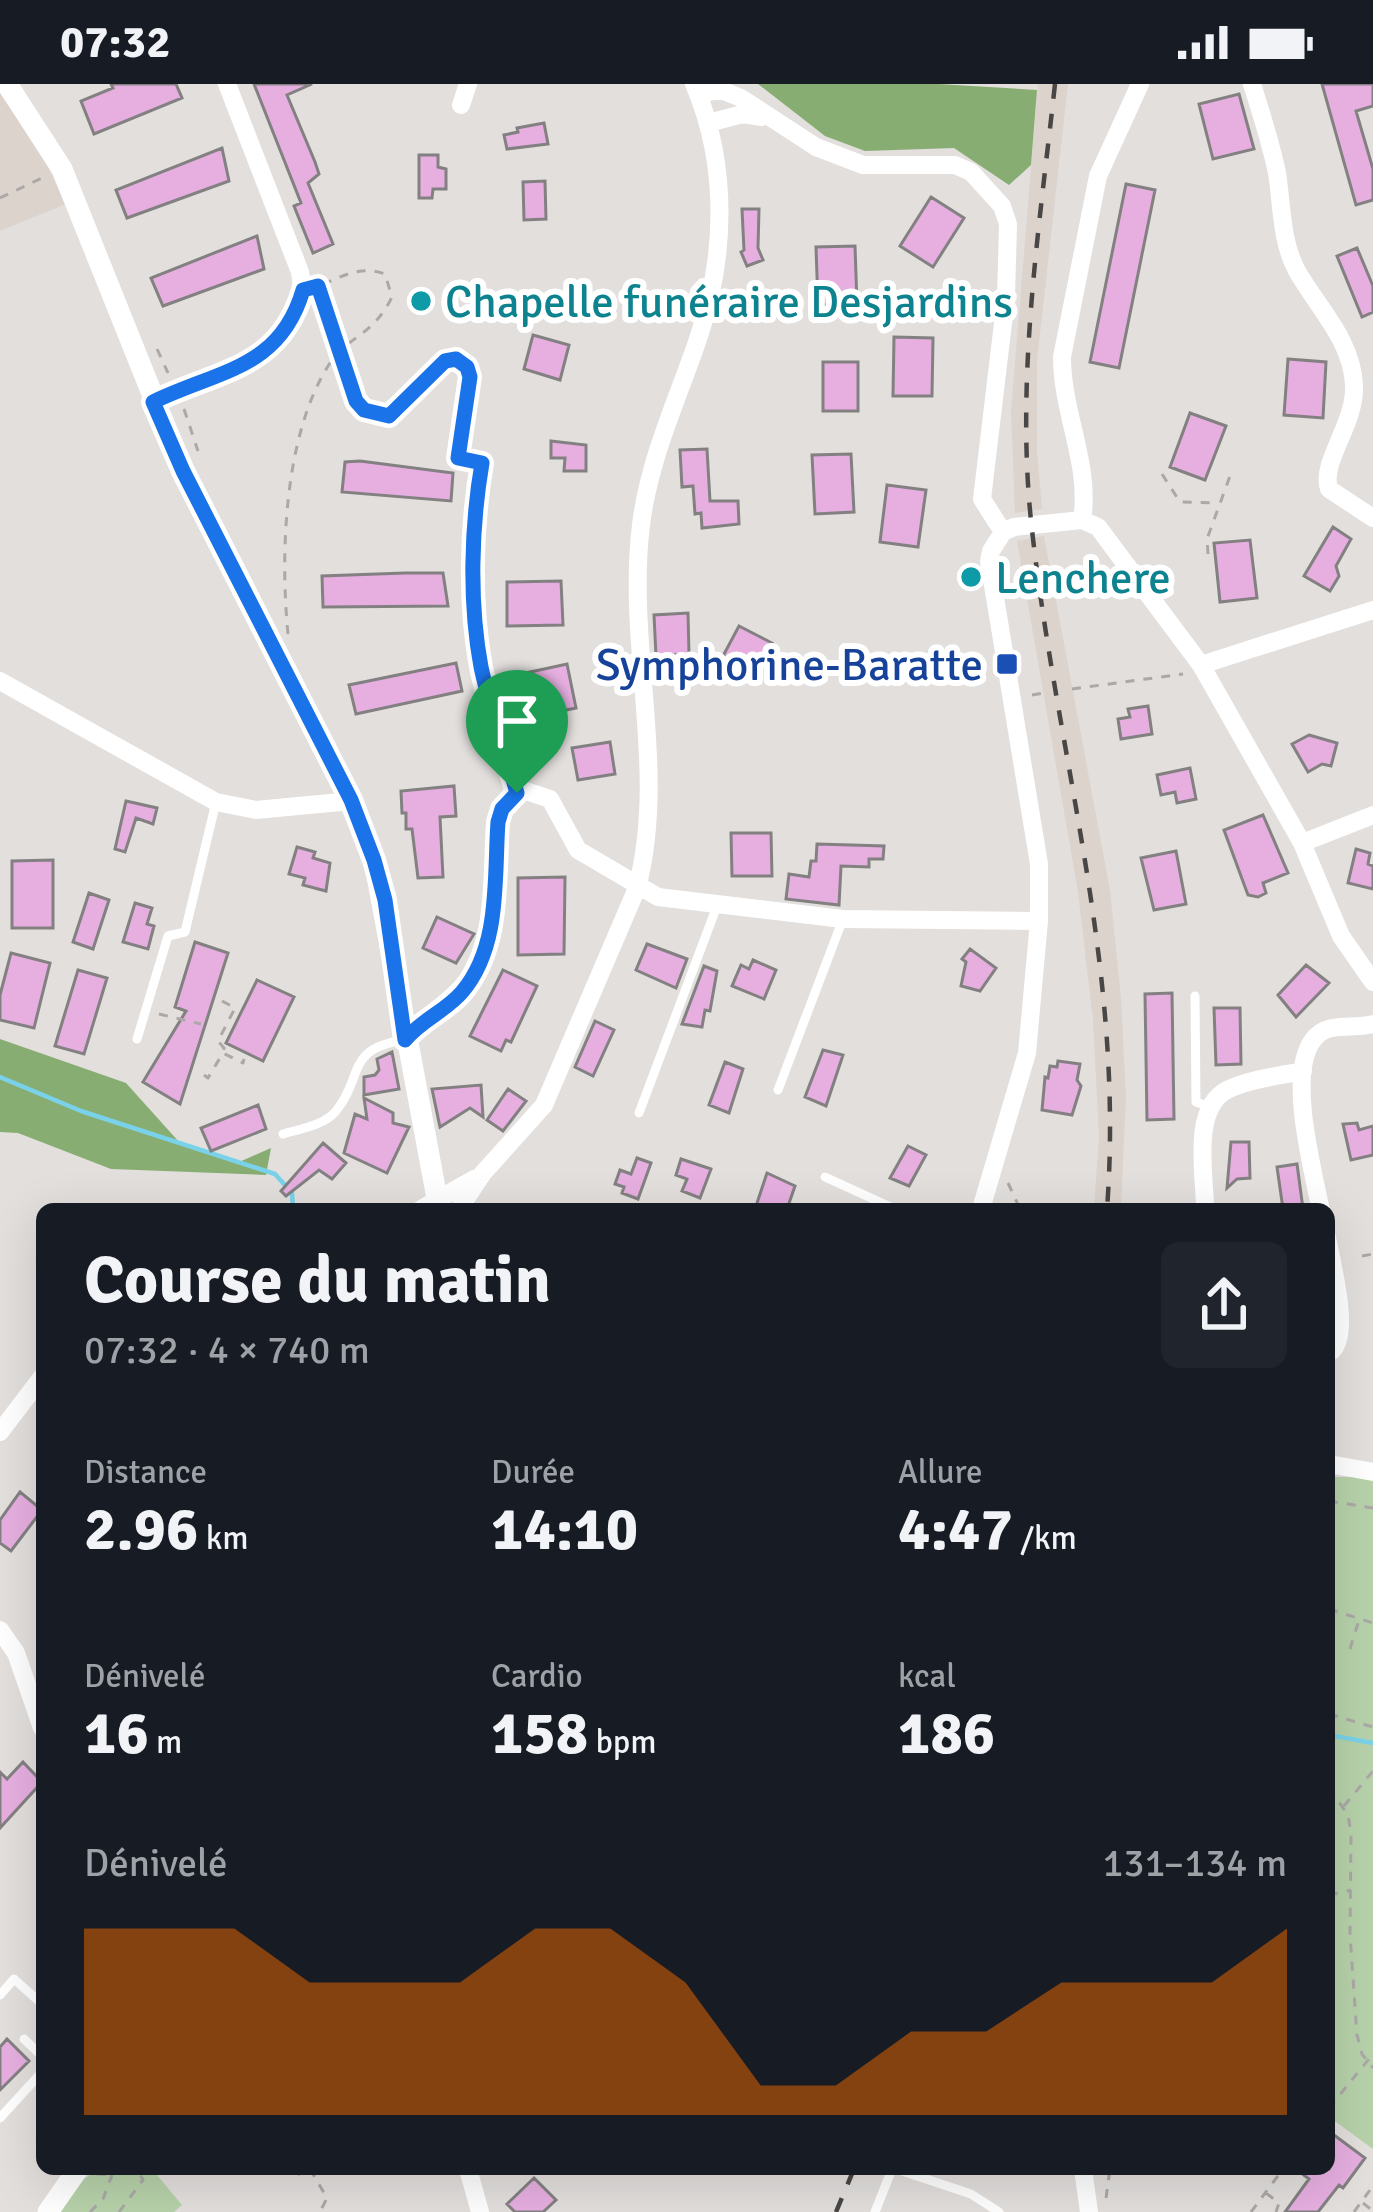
<!DOCTYPE html>
<html lang="fr">
<meta charset="utf-8">
<style>
:root{--surface:#171b24;--page:#20242c;--text:#f1f3f6;--muted:#9ea1a6;--accent:#b45309}
body{margin:0;font-family:Signika,sans-serif;background:var(--page);color:var(--text);height:100vh;display:flex;flex-direction:column;font-size:45px;white-space:nowrap}
*{box-sizing:border-box;margin:0}
p{font-size:39px;color:var(--muted)}
.icon{flex:none;width:66px;height:66px;fill:none;stroke:currentColor;stroke-width:2;stroke-linecap:round;stroke-linejoin:round}
.map{position:relative;flex:1;overflow:hidden}
.side{position:absolute;left:36px;top:1119px;width:1299px;height:972px;display:flex;flex-direction:column;background:var(--surface);border-radius:18px;box-shadow:0 12px 48px #0002}
.side>*{flex:none}
.pin{position:absolute;display:grid;place-items:center;width:102px;height:102px;color:#fff;margin:-123px -51px;border-radius:50% 50% 50% 0;rotate:-45deg;box-shadow:0 0 12px #0007}
.pin .icon{rotate:45deg}
.round{display:grid;place-items:center;flex:none;width:126px;height:126px;border-radius:18px;background:var(--page)}
.overview{display:flex;align-items:center;justify-content:space-between;height:204px;padding:0 48px}
h1{font-size:66px;font-weight:700;line-height:90px}
.figures{display:grid;grid-template-columns:repeat(3,1fr);gap:18px;height:204px;padding:12px 48px}
.figures div{display:grid;align-content:center}
.figures b{font-size:60px;font-weight:700}
.figures small{font-size:33px;font-weight:400}
.figures p{font-size:33px}
.chart{height:336px;padding:24px 48px}
.chart p{display:flex;justify-content:space-between}
.chart svg{width:100%;height:216px;margin-top:12px;fill:var(--accent);opacity:.7}
.status{display:flex;justify-content:space-between;align-items:center;height:84px;padding:0 60px;background:var(--surface);direction:ltr}
.status svg{height:33px;fill:currentColor}
.map>svg:first-child{display:block}
.built{fill:#dcd3cc}
.green{fill:#b7d2aa}
.forest{fill:#88ad73}
.lines{fill:none;stroke-linecap:round;stroke-linejoin:round}
.stream{stroke:#79d2e9;stroke-width:4.5}
.building{fill:#e6afe0;stroke:#838082;stroke-width:3}
.path{stroke:#aba8a7;stroke-width:3;stroke-dasharray:9 9;stroke-linecap:butt}
.service{stroke:#fff;stroke-width:9}
.minor{stroke:#fff;stroke-width:18}
.tertiary{stroke:#fff;stroke-width:21}
.rail{stroke:#484746;stroke-width:4.5;stroke-dasharray:15 15;stroke-linecap:butt}
.route-casing{stroke:#fff;stroke-width:24}
.route{stroke:#1a73e8;stroke-width:15}
.culture-dot{fill:#0f9aa8;stroke:#fff;stroke-width:4.5}
.transit-dot{fill:#1a4fb4;stroke:#fff;stroke-width:4.5}
.labels{text-anchor:middle;stroke-width:12;stroke-linejoin:round;paint-order:stroke}
.culture-label{font-size:45px;fill:#0d838f;stroke:#fff;text-anchor:start}
.transit-label{font-size:45px;fill:#164399;stroke:#fff;text-anchor:end}
</style>
<div class="status"><b>07:32</b><svg viewBox="0 0 49 12"><path d="M0 12V9h3v3zM5 12V6h3v6zM10 12V3h3v9zM15 12V0h3v12zM26 1h20v11H26zM47 4h2v5h-2z"/></svg></div>
<div class="map">
<svg width="1373" height="2128" viewBox="0 0 1373 2128">
<rect width="100%" height="100%" fill="#e2dfdd"/>
<path class="built" d="M1038,0H1068L1037,277V368L1042,425L1015,429L1011,327Z
M0,10L38,63L66,120L0,147Z
M1044,452L1110,806L1121,914L1126,1013L1121,1125H1094L1099,1052L1093,936L1078,808L1017,457Z"/>
<path class="green" d="M1329,1393H1373V2065L1329,2033V2019L1334,2013L1329,1989Z
M125,2085H152L182,2121L174,2128H60L81,2097L96,2087L119,2090Z"/>
<path class="forest" d="M758,0H939L1037,6L1031,81L1009,101L954,64L865,67L825,52Z
M0,955L126,999L180,1059L237,1079L271,1064L266,1091L111,1085L18,1049L0,1048Z"/>
<g class="lines">
<path class="stream" d="M0,993L81,1027L275,1090L292,1109L293,1125
M1329,1651L1373,1659"/>
</g>
<path class="building" d="M111,0H176L182,14L94,50L81,17L113,4Z
M254,0H312L287,11L315,78L319,90L308,99L333,160L313,169L294,122L301,119Z
M1322,0H1373V22L1356,27L1373,85V116L1356,121Z
M1239,10L1254,65L1213,75L1199,20Z
M544,39L548,60L507,65L504,51L518,48L517,44Z
M222,64L229,97L127,134L116,106Z
M419,71H438V83L446,85V105H433L432,114H419Z
M545,97L546,135L524,136L523,98Z
M1126,100L1155,106L1119,284L1090,278Z
M931,113L964,134L933,183L900,162Z
M742,125H759L758,164L763,176L747,182L741,168L744,166Z
M257,152L264,185L163,222L151,194Z
M855,162L857,220L818,221L816,163Z
M1357,164L1373,202V228L1362,233L1337,172Z
M533,251L569,261L560,296L524,285Z
M894,253L933,254L932,312H893Z
M1288,275L1326,278L1323,334L1284,331Z
M823,278H858V327H823Z
M1190,329L1226,342L1205,396L1170,383Z
M551,357L586,361V387H564L565,374H551Z
M707,365L710,417H738L739,440L702,444L701,429L695,430L693,402L682,403L680,366Z
M851,370L854,428L815,430L812,371Z
M360,377L453,389L451,417L342,408L345,378Z
M887,401L926,406L918,463L880,458Z
M1333,443L1351,455L1336,482L1339,492L1330,507L1304,492Z
M1250,456L1257,514L1220,518L1214,459Z
M405,489H443L448,522L323,523L322,492Z
M561,497L563,541L507,542V498Z
M688,529L689,570L656,572L654,531Z
M739,542L772,559L757,586L723,572Z
M456,579L462,607L356,630L349,601Z
M567,580L576,624L522,635L512,592Z
M1148,622L1152,650L1121,655L1118,635L1130,633L1128,625Z
M1309,651L1337,659L1331,682L1322,680L1308,688L1292,660Z
M610,658L615,690L578,696L572,664Z
M1190,684L1196,715L1177,719L1175,708L1161,711L1157,691Z
M454,702L456,732L440,733L443,793L418,794L412,745H406V729H402L401,707Z
M126,717L157,724L153,740L136,734L125,768L115,765Z
M1263,731L1288,789L1263,799L1266,809L1258,813L1248,811L1224,746Z
M731,749H771L772,792H732Z
M817,760L884,762L883,775H869V783L841,782L839,821L786,815L789,790L809,793L811,777H816Z
M297,763L315,768L313,774L330,779L326,807L303,801L305,794L289,790Z
M1356,765L1370,769L1368,780L1373,782V805L1348,799Z
M1176,767L1186,820L1154,826L1141,774Z
M53,776V844H12V777Z
M565,793L564,870L518,871V794Z
M89,809L109,816L93,865L73,858Z
M135,819L152,824L147,840L154,842L148,865L123,858Z
M437,833L474,850L456,879L423,864Z
M195,858L228,869L180,1020L143,998L186,927L175,923Z
M647,860L687,875L676,904L636,886Z
M970,865L996,884L980,907L961,902L966,878L962,875Z
M11,869L50,879L34,944L0,936V911Z
M753,876L776,886L764,915L732,902L741,881L749,885Z
M1306,881L1329,899L1296,933L1278,911Z
M704,882L717,887L710,927L705,926L702,943L682,940Z
M78,886L107,894L84,970L55,962Z
M503,886L537,902L511,958L506,956L501,967L470,952Z
M257,896L294,913L263,977L226,959Z
M1172,909L1174,1035L1147,1036L1145,910Z
M1214,924H1240L1241,980L1216,981Z
M595,937L614,946L593,992L575,983Z
M823,966L843,971L826,1022L805,1013Z
M392,968L399,1005L364,1011V993L375,991L379,986L377,975Z
M1058,977L1080,980L1077,996L1081,1002L1072,1031L1042,1026L1045,993L1048,994L1050,982L1057,983Z
M725,978L743,985L729,1029L709,1021Z
M481,1001L483,1033L470,1024L440,1043L432,1005Z
M508,1005L526,1017L503,1047L487,1036Z
M364,1014L393,1029V1039L409,1043L387,1089L344,1069L355,1030L367,1035Z
M258,1021L266,1045L211,1067L201,1044Z
M1357,1039L1359,1046L1373,1042V1071L1351,1076L1343,1040Z
M1231,1058H1249L1250,1094L1237,1095L1227,1104Z
M323,1059L346,1079L332,1095L319,1086L286,1112L281,1107Z
M908,1062L926,1071L909,1102L890,1094Z
M637,1074L651,1079L638,1115L622,1109L624,1103L615,1100L620,1086L631,1090Z
M681,1075L711,1085L700,1114L682,1107L687,1095L676,1091Z
M1297,1080L1303,1125H1283L1277,1083Z
M767,1089L795,1102L787,1125H755Z
M20,1408L42,1426L11,1467L0,1459V1436Z
M23,1678L42,1698L0,1744V1688L7,1695Z
M7,1955L29,1977L0,2006V1963Z
M1334,2051L1365,2074L1343,2104L1339,2101L1318,2128H1285L1309,2095L1296,2085H1329V2058Z
M534,2094L556,2116L543,2128H515L507,2120Z"/>
<g class="lines">
<path class="path" d="M0,114L44,93
M319,205L356,317L364,326L389,332L445,277L456,275L467,283L470,293L458,374L463,375
M157,265L168,289
M184,325L198,367
M1162,390L1180,418L1218,419
M1208,470L1207,455L1230,392
M288,550C280,470 284,349 330,279C348,252 373,252 392,213L385,190C362,181 341,192 320,202
M1072,605L1183,590
M1032,611L1049,608
M222,917L235,924L218,957L224,964L223,969
M159,930L201,940
M204,991L208,994L223,969L243,979L244,975
M1008,1099L1020,1125
M1362,1172L1373,1170
M1329,1417L1373,1424
M1329,1475H1330
M1329,1525L1373,1539
M1350,1565L1359,1536
M1329,1630L1373,1643
M1329,1704L1348,1731L1351,1749L1350,1851L1357,1951L1362,1970L1373,1984
M1344,1722L1373,1687
M1329,1811L1351,1806
M1329,2024L1373,1970
M310,2085L327,2114L320,2128
M97,2090L112,2091L119,2085
M298,2091L304,2085
M1266,2109L1279,2119L1276,2128
M1106,2114L1110,2085
M1363,2119L1373,2127
M90,2128L103,2115L112,2091
M119,2128L143,2096L137,2085
M1251,2128L1283,2085
M1354,2128L1373,2102"/>
<path class="service" d="M881,218L1005,220
M1195,912L1196,1018L1210,1023
M137,955L168,852L185,848L216,718
M778,1006L843,835
M639,1029L717,822
M283,1050C300,1045 325,1041 336,1027C364,993 345,964 405,956
M825,1093L895,1125
M0,1911L14,1895L42,1920
M24,1955L42,1972
M0,2034L42,1988
M896,2085L971,2110L999,2128
M875,2128L892,2085"/>
<path class="minor" d="M1140,0L1098,92L1062,273C1062,330 1091,380 1082,436L1098,443L1201,581L1302,759L1341,852L1373,898
M1252,0C1261,29 1271,59 1277,89C1282,121 1281,158 1297,187C1318,224 1352,256 1354,301C1356,340 1320,378 1329,405L1373,434
M698,10L721,6L741,14L816,63L863,81H955L971,88L1002,122L1008,140L1006,214L982,415L1003,448
M461,21L468,0
M708,39L743,30L762,33
M153,318C210,290 315,272 300,188L227,0
M482,379C471,444 469,518 481,583C490,625 506,667 517,709
M1003,448L1014,443L1082,436
M1201,581L1373,526
M0,597L216,718L256,726L351,717
M1302,759L1373,731
M405,956C438,916 480,907 490,847C498,807 482,727 523,706L550,715L578,766L658,813L843,835L1039,837
M421,1125L474,1095
M459,1125L483,1089L544,1021L637,804C668,685 626,562 641,441C649,376 676,319 697,258C726,175 729,82 694,0
M981,1125L1027,969L1039,837V780L989,477L991,467L1003,448
M1205,1125C1205,1091 1191,1025 1227,1006C1249,995 1279,992 1303,987
M1329,1269C1373,1243 1268,1015 1313,956C1327,936 1353,946 1373,940
M0,1348L42,1293
M1329,1380L1373,1388
M0,1546L16,1569L42,1644
M468,2085L480,2128
M1083,2085L1089,2128"/>
<path class="tertiary" d="M7,0L62,85L183,387L351,717L374,776L439,1125
M48,2128L78,2085"/>
<path class="rail" d="M1055,0C1039,147 1015,298 1032,446C1058,679 1125,886 1107,1125
M836,2128L854,2085"/>
</g>
<g class="lines">
<g class="route-casing">
<path id="route" d="M318,202L356,317L364,326L389,332L445,277L456,275L467,283L470,293L458,374L482,379C471,444 469,518 481,583C490,625 505,667 517,709L502,725L498,738C494,794 501,862 462,908C446,927 421,936 405,956L385,816L374,776L351,716L183,387L153,318C219,286 280,285 303,206Z"/>
</g>
<use href="#route" class="route"/>
</g>
<g class="culture-dot">
<circle cx="421" cy="217" r="12"/>
<circle cx="971" cy="493" r="12"/>
</g>
<rect class="transit-dot" x="995" y="568" width="24" height="24" rx="6"/>
<g class="labels">
<g class="culture-label">
<text x="445" y="233">Chapelle funéraire Desjardins</text>
<text x="995" y="509">Lenchere</text>
</g>
<g class="transit-label">
<text x="983" y="596">Symphorine-Baratte</text>
</g>
</g>
</svg>
<div class="pin" style="left:517px;top:709px;background:#1e9e55"><svg class="icon" aria-label="arrive" viewBox="0 0 24 24"><path d="M6 21V4h12l-3 4 3 4H6"/></svg></div>
<section class="side">
<div class="overview"><div><h1>Course du matin</h1><p>07:32 · 4 × 740 m</p></div><a class="round"><svg class="icon" aria-label="share" viewBox="0 0 24 24"><path d="M12 15V3M7 8l5-5 5 5M5 13v7h14v-7"/></svg></a></div>
<div class="figures">
<div><p>Distance</p><b>2.96<small> km</small></b></div>
<div><p>Durée</p><b>14:10</b></div>
<div><p>Allure</p><b>4:47<small> /km</small></b></div>
</div>
<div class="figures">
<div><p>Dénivelé</p><b>16<small> m</small></b></div>
<div><p>Cardio</p><b>158<small> bpm</small></b></div>
<div><p>kcal</p><b>186</b></div>
</div>
<div class="chart"><p><span>Dénivelé</span>131–134 m</p>
<svg viewBox="0 0 160 44" preserveAspectRatio="none"><path d="M0 44V6L10 6L20 6L30 17L40 17L50 17L60 6L70 6L80 17L90 38L100 38L110 27L120 27L130 17L140 17L150 17L160 6V44z"/></svg>
</div>
</section>
</div>
